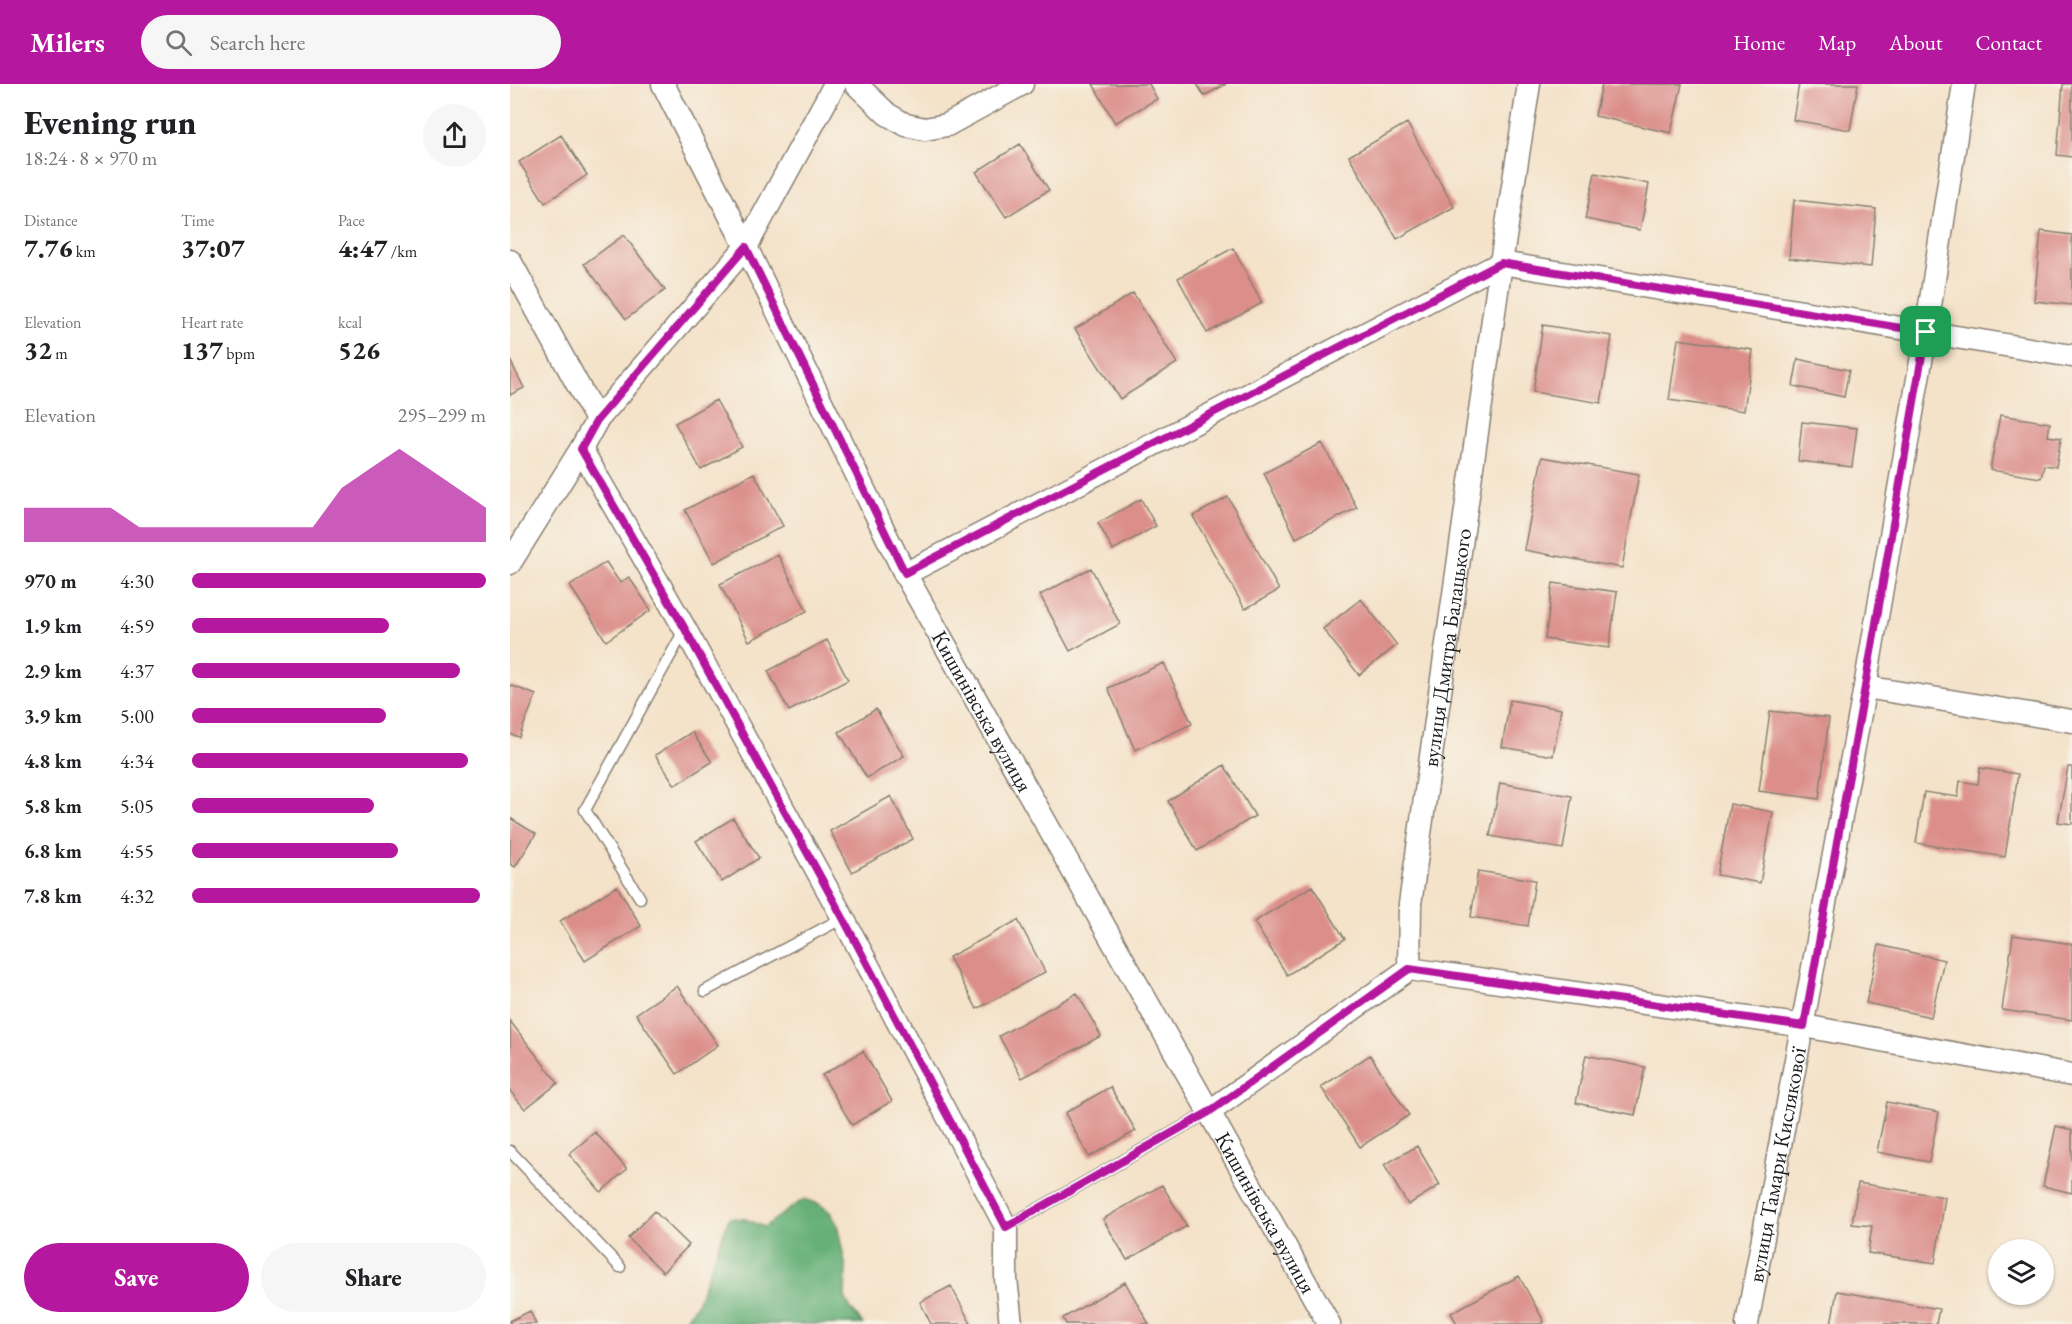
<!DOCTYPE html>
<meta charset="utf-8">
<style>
:root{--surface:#fff;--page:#f6f6f6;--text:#202124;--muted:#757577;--accent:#b5179e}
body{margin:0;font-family:"EB Garamond",serif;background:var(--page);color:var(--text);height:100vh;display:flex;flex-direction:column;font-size:22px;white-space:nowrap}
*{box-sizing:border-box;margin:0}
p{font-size:20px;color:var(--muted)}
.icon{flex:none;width:33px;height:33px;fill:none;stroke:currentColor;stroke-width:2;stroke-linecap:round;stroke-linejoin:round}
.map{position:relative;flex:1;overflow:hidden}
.drawer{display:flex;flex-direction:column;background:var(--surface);width:510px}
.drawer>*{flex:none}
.controls{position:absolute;left:1478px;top:1155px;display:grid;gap:12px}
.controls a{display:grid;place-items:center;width:66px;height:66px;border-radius:50%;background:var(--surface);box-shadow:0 2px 4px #0004;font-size:30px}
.pin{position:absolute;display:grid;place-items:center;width:51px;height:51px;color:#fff;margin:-26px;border-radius:12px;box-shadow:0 3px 9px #0006}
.round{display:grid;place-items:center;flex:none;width:63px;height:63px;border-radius:32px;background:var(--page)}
.headline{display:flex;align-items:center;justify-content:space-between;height:102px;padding:0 24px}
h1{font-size:33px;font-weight:800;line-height:45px}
.figures{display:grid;grid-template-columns:repeat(3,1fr);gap:9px;height:102px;padding:6px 24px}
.figures div{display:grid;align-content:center}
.figures b{font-size:26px;font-weight:800}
.figures small{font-size:16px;font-weight:400}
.figures p{font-size:16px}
.chart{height:168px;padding:12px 24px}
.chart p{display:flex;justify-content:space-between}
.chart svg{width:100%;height:108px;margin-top:6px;fill:var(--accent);opacity:.7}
.action{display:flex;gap:12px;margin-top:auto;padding:12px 24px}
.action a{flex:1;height:69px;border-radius:36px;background:var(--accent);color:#fff;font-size:24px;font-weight:800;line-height:69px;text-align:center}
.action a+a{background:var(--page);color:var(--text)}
ul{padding:0 24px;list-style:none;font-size:20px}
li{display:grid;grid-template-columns:96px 72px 1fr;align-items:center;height:45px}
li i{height:15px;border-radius:8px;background:var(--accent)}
header{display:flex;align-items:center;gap:36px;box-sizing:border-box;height:84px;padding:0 30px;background:var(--accent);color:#fff}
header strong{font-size:28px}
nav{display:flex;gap:33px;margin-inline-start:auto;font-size:21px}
.search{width:420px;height:54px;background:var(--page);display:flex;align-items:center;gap:15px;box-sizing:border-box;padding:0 21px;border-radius:33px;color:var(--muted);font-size:22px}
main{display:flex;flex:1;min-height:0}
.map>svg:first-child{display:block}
.forest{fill:#66b078;stroke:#41664a;stroke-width:1.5}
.building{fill:#db8e8a}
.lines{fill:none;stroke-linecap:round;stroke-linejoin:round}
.lane-casing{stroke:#887f72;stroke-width:13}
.street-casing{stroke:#887f72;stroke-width:25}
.lane{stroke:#fff;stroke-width:10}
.street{stroke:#fff;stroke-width:22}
.route-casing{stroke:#fff;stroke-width:12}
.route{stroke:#b5179e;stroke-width:8}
.labels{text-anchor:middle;stroke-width:5;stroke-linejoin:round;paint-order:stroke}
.street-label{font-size:22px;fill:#1c1c1c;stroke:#f7f3e8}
</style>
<header>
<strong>Milers</strong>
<div class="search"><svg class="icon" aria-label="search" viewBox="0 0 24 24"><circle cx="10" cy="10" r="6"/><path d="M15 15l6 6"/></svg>Search here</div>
<nav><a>Home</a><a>Map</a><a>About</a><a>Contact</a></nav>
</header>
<main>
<section class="drawer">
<div class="headline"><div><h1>Evening run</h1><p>18:24 · 8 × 970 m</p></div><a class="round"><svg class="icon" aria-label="share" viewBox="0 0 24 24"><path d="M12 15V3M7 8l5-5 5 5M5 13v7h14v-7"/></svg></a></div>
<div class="figures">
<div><p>Distance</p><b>7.76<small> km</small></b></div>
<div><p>Time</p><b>37:07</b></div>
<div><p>Pace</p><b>4:47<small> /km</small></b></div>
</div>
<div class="figures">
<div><p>Elevation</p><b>32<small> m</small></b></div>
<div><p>Heart rate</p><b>137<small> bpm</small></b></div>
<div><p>kcal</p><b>526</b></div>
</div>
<div class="chart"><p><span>Elevation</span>295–299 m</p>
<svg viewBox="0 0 160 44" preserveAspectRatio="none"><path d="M0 44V30L10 30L20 30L30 30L40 38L50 38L60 38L70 38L80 38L90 38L100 38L110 22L120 14L130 6L140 14L150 22L160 30V44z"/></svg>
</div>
<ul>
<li><b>970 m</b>4:30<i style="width:100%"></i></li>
<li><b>1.9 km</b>4:59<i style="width:67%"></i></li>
<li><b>2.9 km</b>4:37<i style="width:91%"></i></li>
<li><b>3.9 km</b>5:00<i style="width:66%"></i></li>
<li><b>4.8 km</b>4:34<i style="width:94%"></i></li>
<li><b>5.8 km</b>5:05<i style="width:62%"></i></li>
<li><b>6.8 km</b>4:55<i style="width:70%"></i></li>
<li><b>7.8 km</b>4:32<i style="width:98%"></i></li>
</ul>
<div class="action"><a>Save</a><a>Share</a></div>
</section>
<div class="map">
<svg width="1562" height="1240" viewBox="0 0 1562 1240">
<rect width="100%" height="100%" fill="#f7f3e8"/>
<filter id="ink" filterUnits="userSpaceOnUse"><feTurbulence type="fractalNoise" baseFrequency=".0167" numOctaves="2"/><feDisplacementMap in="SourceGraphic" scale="12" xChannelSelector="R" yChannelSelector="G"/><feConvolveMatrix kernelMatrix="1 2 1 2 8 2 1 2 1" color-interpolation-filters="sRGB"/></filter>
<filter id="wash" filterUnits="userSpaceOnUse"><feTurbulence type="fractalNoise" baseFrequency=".008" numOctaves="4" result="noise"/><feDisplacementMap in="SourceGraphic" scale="24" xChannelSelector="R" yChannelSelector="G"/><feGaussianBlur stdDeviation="1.35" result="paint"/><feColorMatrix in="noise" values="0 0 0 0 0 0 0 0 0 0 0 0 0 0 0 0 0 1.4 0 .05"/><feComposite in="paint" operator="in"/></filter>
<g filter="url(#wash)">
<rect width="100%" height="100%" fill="#f4e2c9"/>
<path class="forest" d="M294,1115L309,1120L320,1128L327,1140L336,1184L335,1213L341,1225L353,1240H173L188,1217L219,1134L235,1135L254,1143Z"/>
<g id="blocks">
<path class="building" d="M583,0H639L647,15L605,39Z
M687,0H716L694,12Z
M1092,0H1172L1161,49L1085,32Z
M1289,0H1348L1340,46L1283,36Z
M1553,0H1562V73L1547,71Z
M897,39L944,123L887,155L839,72Z
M51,51L77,91L35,119L9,78Z
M510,60L539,106L496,133L466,88Z
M1085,89L1139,100L1130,146L1075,135Z
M1284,116L1366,125L1361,183L1279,174Z
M1531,147L1562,151V221L1524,217Z
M114,151L155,206L116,235L74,180Z
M723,164L752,219L697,249L668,194Z
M623,209L667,279L610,315L565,245Z
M1033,241L1102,252L1091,319L1023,308Z
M1168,255L1243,266L1234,327L1159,316Z
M1288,275L1339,286L1334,313L1283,302Z
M0,276L14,304L0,311Z
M206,316L232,363L191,386L165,339Z
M1490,331L1540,339L1538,352L1551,354L1546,383L1534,381L1531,394L1480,386Z
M1292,338L1347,344L1342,383L1288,377Z
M812,359L847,424L786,454L754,389Z
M1032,373L1129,390L1112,484L1014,466Z
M244,389L273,442L204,479L175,426Z
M718,413L769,506L735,525L683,432Z
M631,415L646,442L603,466L588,439Z
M268,471L297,527L239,557L210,500Z
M96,478L110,499L119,493L141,526L96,557L60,502Z
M581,484L610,540L560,567L530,511Z
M1043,499L1107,508L1099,564L1035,555Z
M851,515L887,561L849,591L813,545Z
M317,556L338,596L279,627L258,587Z
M654,579L682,640L625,666L598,604Z
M0,601L26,611L9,653L0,650Z
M1000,616L1051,625L1043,672L992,663Z
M366,625L394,672L357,694L329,648Z
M1260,627L1319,634L1309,715L1249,707Z
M182,648L202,678L165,701L145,671Z
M714,681L745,732L687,767L658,717Z
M1558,683H1562V740L1548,738Z
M1470,684L1508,690L1495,773L1406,759L1414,708L1448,713L1450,697L1468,700Z
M990,699L1062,712L1053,765L980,752Z
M381,712L403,755L342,788L320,747Z
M1220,720L1263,728L1250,799L1207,791Z
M0,734L26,750L5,783L0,780Z
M223,734L249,774L212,798L186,757Z
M968,787L1025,796L1018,842L961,833Z
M107,802L131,842L75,877L50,837Z
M802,802L835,855L777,891L744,838Z
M508,836L535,888L467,925L439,873Z
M1503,851L1562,860V936L1492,926Z
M1369,861L1434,876L1421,933L1356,919Z
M167,902L208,961L167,990L126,930Z
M567,909L591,952L512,994L489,952Z
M0,937L48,999L15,1025L0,1007Z
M353,967L382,1017L342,1041L312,991Z
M860,971L899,1031L850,1063L811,1003Z
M1076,971L1135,983L1125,1031L1066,1019Z
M600,1003L626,1047L579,1073L555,1029Z
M1377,1018L1429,1028L1419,1078L1367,1068Z
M1546,1042L1562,1046V1109L1533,1102Z
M85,1048L117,1085L91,1108L59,1070Z
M907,1062L930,1101L898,1121L874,1081Z
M1348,1099L1435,1113L1425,1179L1358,1169L1362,1142L1342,1140Z
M652,1101L677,1142L617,1176L593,1135Z
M144,1127L179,1161L153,1188L118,1154Z
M1009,1192L1034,1238L1030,1240H947L941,1229Z
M615,1198L639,1240H556L553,1234Z
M441,1202L461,1240H421L410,1218Z
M1327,1207L1429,1225L1426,1240H1321Z
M20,1227L26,1240H0V1237Z"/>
</g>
</g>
<g filter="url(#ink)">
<use href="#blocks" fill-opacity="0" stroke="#887f72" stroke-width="1.5"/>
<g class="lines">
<g class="lane-casing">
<path id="lane" d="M130,814L75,726L175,545
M195,907L333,834
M0,1067L110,1183
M496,1143L699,1028"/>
</g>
<g class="street-casing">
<g id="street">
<path id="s1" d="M153,0L236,163L395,490L819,1240"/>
<path d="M346,0L377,30L396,41L415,45L437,41L512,0"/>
<path d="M0,177L87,336"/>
<path d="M71,365L175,545L333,834L496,1143V1195L501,1240"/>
<path d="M0,479L71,365L87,336L236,163L325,0"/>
<path d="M395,490L991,179L1562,272"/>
<path d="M1355,603L1562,637"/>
<path d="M899,885L1294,942L1562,991"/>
<path id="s2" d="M699,1028L899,885L900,820L991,179L1019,0"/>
<path id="s3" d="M1237,1240L1355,603L1416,248L1454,0"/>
</g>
</g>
<use href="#lane" class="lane"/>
<use href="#street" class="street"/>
</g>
</g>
<g class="lines" filter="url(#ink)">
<g class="route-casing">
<path id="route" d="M236,163L395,489L991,179L1416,248L1355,603L1294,942L899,885L699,1028L496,1143L333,834L175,545L71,365L87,336Z"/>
</g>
<use href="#route" class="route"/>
</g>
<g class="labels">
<g class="street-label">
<text dy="8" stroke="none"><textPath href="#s2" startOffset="570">вулиця Дмитра Балацького</textPath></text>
<text dy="8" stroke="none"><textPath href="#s1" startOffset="704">Кишинівська вулиця</textPath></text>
<text dy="8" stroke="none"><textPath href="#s3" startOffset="162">вулиця Тамари Кислякової</textPath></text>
<text dy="8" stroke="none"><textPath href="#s1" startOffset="1280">Кишинівська вулиця</textPath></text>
</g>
</g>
</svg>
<div class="controls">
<a><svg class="icon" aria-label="layers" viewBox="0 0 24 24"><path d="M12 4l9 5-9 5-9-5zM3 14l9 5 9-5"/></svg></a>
</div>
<div class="pin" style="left:1416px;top:248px;background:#1e9e55"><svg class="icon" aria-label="arrive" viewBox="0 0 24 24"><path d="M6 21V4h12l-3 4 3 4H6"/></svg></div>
</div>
</main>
